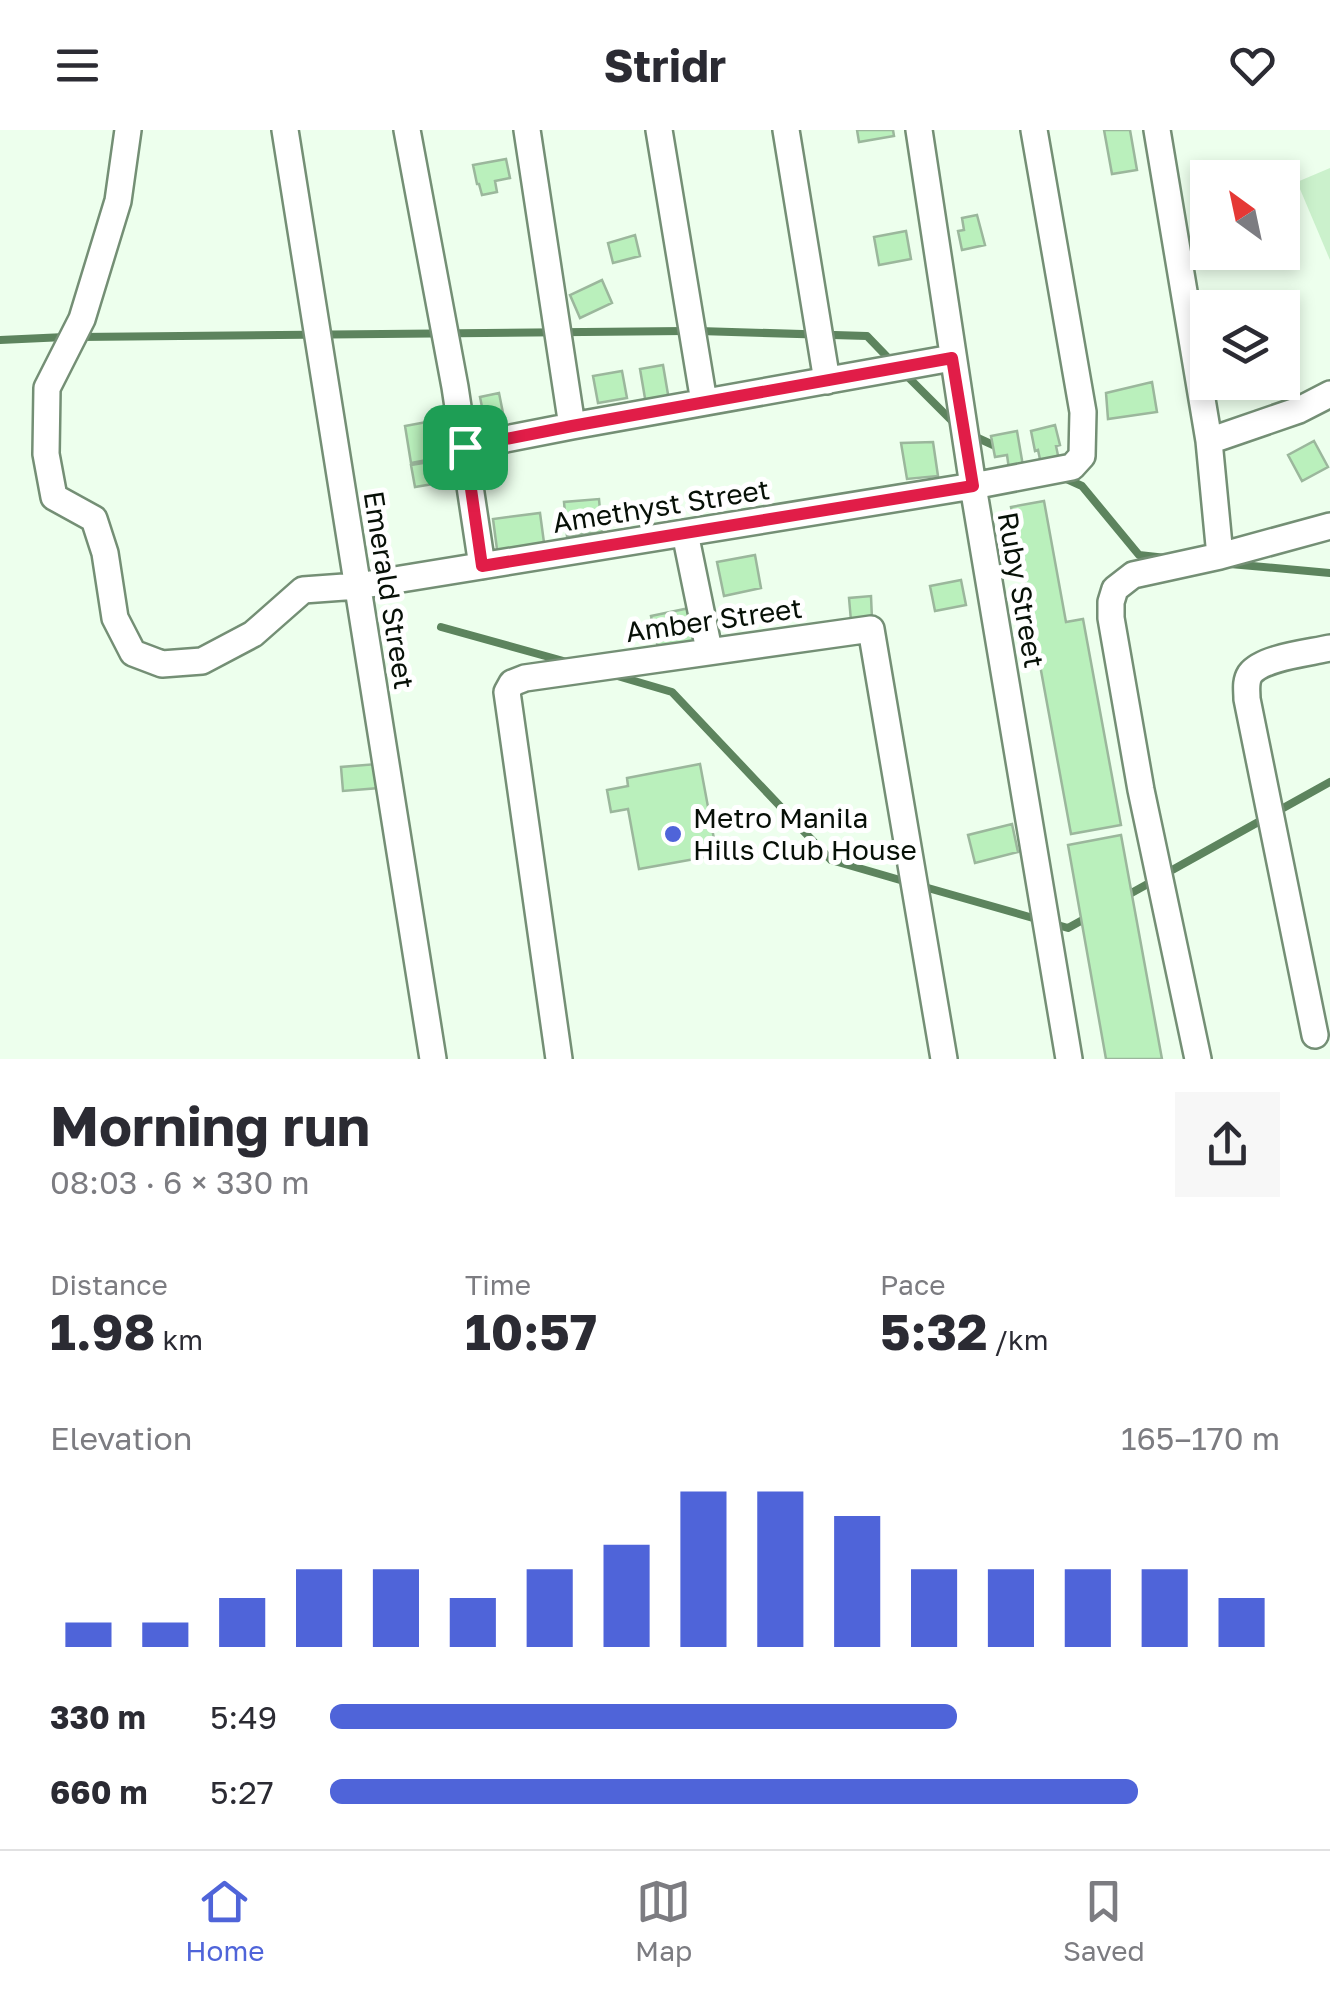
<!DOCTYPE html>
<meta charset="utf-8">
<style>
:root{--surface:#fff;--page:#f7f7f7;--text:#2b2b33;--muted:#7c7c81;--line:#e1e1e2;--accent:#4f64d9}
body{margin:0;font-family:"Golos Text",sans-serif;background:var(--page);color:var(--text);height:100vh;display:flex;flex-direction:column;font-size:38px;white-space:nowrap}
*{box-sizing:border-box;margin:0}
p{font-size:32px;color:var(--muted)}
.icon{flex:none;width:55px;height:55px;fill:none;stroke:currentColor;stroke-width:2;stroke-linecap:round;stroke-linejoin:round}
.map{position:relative;height:929px;overflow:hidden}
.details{display:flex;flex-direction:column;background:var(--surface);flex:1}
.details>*{flex:none}
.needle{width:65px;rotate:327deg}
.fabs{position:absolute;left:1190px;top:30px;display:grid;gap:20px}
.fabs a{display:grid;place-items:center;width:110px;height:110px;border-radius:0px;background:var(--surface);box-shadow:0 5px 15px #0003;font-size:50px}
.pin{position:absolute;display:grid;place-items:center;width:85px;height:85px;color:#fff;margin:-42px;border-radius:20px;box-shadow:0 5px 15px #0006}
.round{display:grid;place-items:center;flex:none;width:105px;height:105px;border-radius:0px;background:var(--page)}
.headline{display:flex;align-items:center;justify-content:space-between;height:170px;padding:0 50px}
h1{font-size:55px;font-weight:700;line-height:75px}
.metrics{display:grid;grid-template-columns:repeat(3,1fr);gap:15px;height:170px;padding:10px 50px}
.metrics div{display:grid;align-content:center}
.metrics b{font-size:50px;font-weight:700}
.metrics small{font-size:28px;font-weight:400}
.metrics p{font-size:28px}
.chart{height:280px;padding:20px 50px}
.chart p{display:flex;justify-content:space-between}
.chart svg{width:100%;height:180px;margin-top:10px;stroke:var(--accent);stroke-width:6}
ul{padding:0 50px;list-style:none;font-size:32px}
li{display:grid;grid-template-columns:160px 120px 1fr;align-items:center;height:75px}
li i{height:25px;border-radius:12px;background:var(--accent)}
header{display:flex;justify-content:space-between;align-items:center;height:130px;padding:0 50px;background:var(--surface);font-size:45px;font-weight:700}
.tabs{display:flex;justify-content:space-around;align-items:center;height:140px;border-top:2px solid var(--line);background:var(--surface);font-size:28px;color:var(--muted)}
.tabs a{display:grid;justify-items:center;gap:5px}
.tabs .active{color:var(--accent)}
.map>svg:first-child{display:block}
.green{fill:#cbf1cc}
.lines{fill:none;stroke-linecap:round;stroke-linejoin:round}
.stream{stroke:#5d845e;stroke-width:8}
.building{fill:#baf0bc;stroke:#9bb79c;stroke-width:2.5}
.street-casing{stroke:#748f75;stroke-width:30}
.street{stroke:#fff;stroke-width:25}
.route-casing{stroke:#fff;stroke-width:20}
.route{stroke:#e11d48;stroke-width:12}
.poi-dot{fill:#4f64d9;stroke:#fff;stroke-width:4}
.labels{text-anchor:middle;stroke-width:10;stroke-linejoin:round;paint-order:stroke}
.street-label{font-size:28px;fill:#071007;stroke:#fff}
.poi-label{font-size:28px;fill:#071007;stroke:#fff;text-anchor:start}
</style>
<header><svg class="icon" aria-label="menu" viewBox="0 0 24 24"><path d="M4 6h16M4 12h16M4 18h16"/></svg>Stridr<svg class="icon" aria-label="heart" viewBox="0 0 24 24"><path d="M12 20l-8-8c-3-5 5-10 8-4 3-6 11-1 8 4z"/></svg></header>
<div class="map">
<svg width="1330" height="929" viewBox="0 0 1330 929">
<rect width="100%" height="100%" fill="#edffed"/>
<path class="green" d="M1330,38V130L1297,52Z"/>
<g class="lines">
<path class="stream" d="M699,201L867,206L894,234
M79,207L685,201
M0,210L65,207
M904,243L954,293
M969,304L1002,319
M1060,346L1082,356L1139,425L1166,428
M1230,434L1330,443
M441,497L567,532
M614,545L672,562L831,730L907,752
M1165,744L1330,652
M921,756L1068,798L1088,787
M1126,766L1153,751"/>
</g>
<path class="building" d="M857,0H893L894,6L859,12Z
M1104,0H1130L1137,40L1112,44Z
M506,29L510,48L495,51L497,62L482,65L479,54H477L473,35Z
M977,85L985,115L962,120L958,101L964,100L962,88Z
M906,101L911,129L879,135L874,107Z
M635,105L640,126L613,133L608,113Z
M602,150L612,173L580,188L570,165Z
M663,235L670,276L647,280L640,239Z
M622,241L627,268L598,273L593,246Z
M1152,252L1157,282L1108,289L1106,263Z
M499,263L503,283L484,287L480,267Z
M432,291L438,328L411,333L405,296Z
M1055,295L1060,315L1056,316L1059,330L1041,334L1038,320L1035,321L1031,301Z
M1017,301L1023,336L1009,339L1007,325L995,327L991,306Z
M1314,311L1328,337L1302,351L1288,325Z
M933,312L938,346L907,349L901,313Z
M441,330L445,352L415,357L411,335Z
M599,369L602,402L567,406L564,372Z
M1044,371L1066,492L1083,489L1121,695L1071,704L1011,377Z
M540,383L545,420L498,427L493,389Z
M755,425L761,458L724,466L717,432Z
M961,450L966,475L935,481L930,456Z
M871,466L872,489L851,491L849,468Z
M694,477L702,513L659,522L651,486Z
M377,634L379,658L343,661L341,637Z
M700,634L717,725L639,739L628,679L611,682L607,660L628,656L627,648Z
M1012,694L1018,722L975,733L968,705Z
M1121,705L1162,929H1106L1068,715Z"/>
<g class="lines">
<g class="street-casing">
<path id="street" d="M128,0L118,71L82,189L47,258L46,324L54,367L94,389L105,423L115,488L133,523L162,534L202,531L253,504L303,460L358,456L973,356L1072,337L1082,326L1083,282L1034,0
M285,0L433,929
M407,0L455,257L482,436
M527,0L572,296
M659,0L704,272
M786,0L827,251
M919,0L973,356L1069,929
M1157,0L1209,311L1220,426
M1209,311L1299,280L1330,264
M465,317L572,296L952,228
M685,403L709,520
M1315,905L1247,569C1247,560 1245,552 1250,544C1263,527 1309,523 1330,518
M559,929L507,562L512,553L525,548L871,499L944,929
M1198,929L1141,660L1111,488V472L1115,459L1133,445L1220,426L1330,396"/>
</g>
<use href="#street" class="street"/>
</g>
<g class="lines">
<g class="route-casing">
<path id="route" d="M952,228L973,356L482,436L465,317L572,296Z"/>
</g>
<use href="#route" class="route"/>
</g>
<circle class="poi-dot" cx="673" cy="704" r="10"/>
<g class="labels">
<g class="street-label">
<text transform="translate(661 376) rotate(-9)" y="10">Amethyst Street</text>
<text transform="translate(389 460) rotate(81)" y="10">Emerald Street</text>
<text transform="translate(1021 460) rotate(80)" y="10">Ruby Street</text>
<text transform="translate(714 490) rotate(-8)" y="10">Amber Street</text>
</g>
<g class="poi-label">
<text x="693" y="698">Metro Manila<tspan x="693" dy="32">Hills Club House</tspan></text>
</g>
</g>
</svg>
<div class="fabs">
<a><svg class="needle" viewBox="-14 -14 28 28"><path d="M0-13l5 13h-10z" fill="#e53935"/><path d="M0 13l5-13h-10z" fill="#7c7c81"/></svg></a>
<a><svg class="icon" aria-label="layers" viewBox="0 0 24 24"><path d="M12 4l9 5-9 5-9-5zM3 14l9 5 9-5"/></svg></a>
</div>
<div class="pin" style="left:465px;top:317px;background:#1e9e55"><svg class="icon" aria-label="arrive" viewBox="0 0 24 24"><path d="M6 21V4h12l-3 4 3 4H6"/></svg></div>
</div>
<section class="details">
<div class="headline"><div><h1>Morning run</h1><p>08:03 · 6 × 330 m</p></div><a class="round"><svg class="icon" aria-label="share" viewBox="0 0 24 24"><path d="M12 15V3M7 8l5-5 5 5M5 13v7h14v-7"/></svg></a></div>
<div class="metrics">
<div><p>Distance</p><b>1.98<small> km</small></b></div>
<div><p>Time</p><b>10:57</b></div>
<div><p>Pace</p><b>5:32<small> /km</small></b></div>
</div>
<div class="chart"><p><span>Elevation</span>165–170 m</p>
<svg viewBox="0 0 160 44" preserveAspectRatio="none"><path d="M5 44V38M15 44V38M25 44V32M35 44V25M45 44V25M55 44V32M65 44V25M75 44V19M85 44V6M95 44V6M105 44V12M115 44V25M125 44V25M135 44V25M145 44V25M155 44V32"/></svg>
</div>
<ul>
<li><b>330 m</b>5:49<i style="width:66%"></i></li>
<li><b>660 m</b>5:27<i style="width:85%"></i></li>
</ul>
</section>
<nav class="tabs">
<a class="active"><svg class="icon" aria-label="home" viewBox="0 0 24 24"><path d="M3 11l9-7 9 7M6 9v11h12V9"/></svg>Home</a>
<a><svg class="icon" aria-label="map" viewBox="0 0 24 24"><path d="M3 6l6-2 6 2 6-2v14l-6 2-6-2-6 2zM9 4v14M15 6v14"/></svg>Map</a>
<a><svg class="icon" aria-label="saved" viewBox="0 0 24 24"><path d="M7 4h10v16l-5-4-5 4z"/></svg>Saved</a>
</nav>
